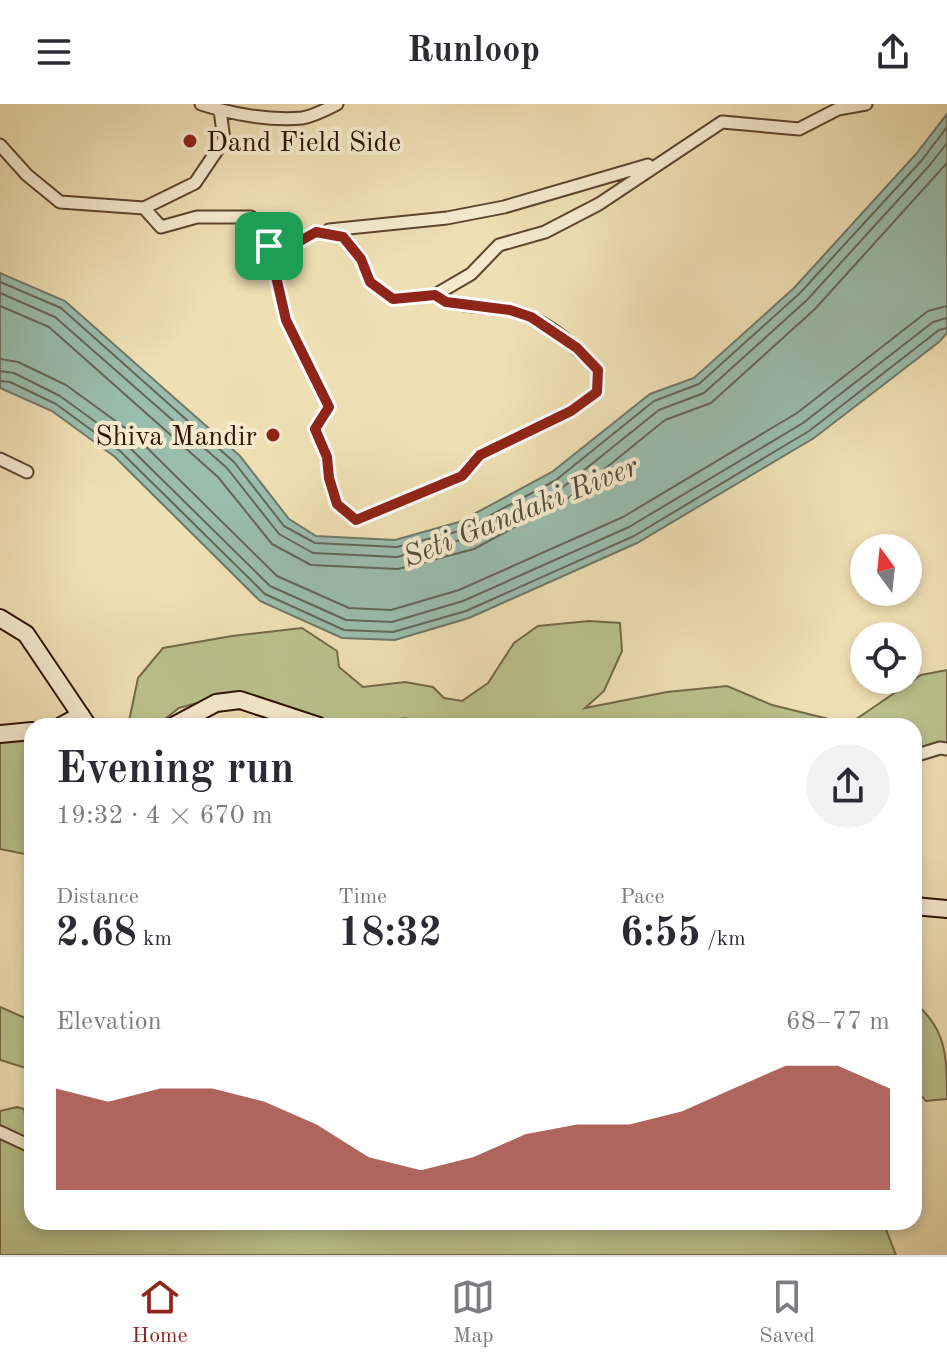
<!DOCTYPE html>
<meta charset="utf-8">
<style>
:root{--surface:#fff;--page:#f2f2f3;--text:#2b2b33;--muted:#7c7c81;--line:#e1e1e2;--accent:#8f2418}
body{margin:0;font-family:"Old Standard TT",serif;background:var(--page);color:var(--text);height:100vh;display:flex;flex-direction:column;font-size:30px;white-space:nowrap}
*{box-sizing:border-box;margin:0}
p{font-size:26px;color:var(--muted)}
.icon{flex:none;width:44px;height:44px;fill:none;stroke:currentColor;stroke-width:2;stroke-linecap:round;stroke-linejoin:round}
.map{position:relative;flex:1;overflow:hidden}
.drawer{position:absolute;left:24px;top:614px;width:898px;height:512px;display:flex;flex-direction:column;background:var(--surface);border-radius:24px;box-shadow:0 4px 12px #0003}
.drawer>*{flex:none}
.needle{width:52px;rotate:345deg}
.tools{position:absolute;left:850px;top:430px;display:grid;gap:16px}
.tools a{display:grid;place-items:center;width:72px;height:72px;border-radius:50%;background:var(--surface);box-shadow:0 4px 12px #0003;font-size:40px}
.pin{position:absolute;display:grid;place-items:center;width:68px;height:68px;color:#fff;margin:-34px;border-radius:16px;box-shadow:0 4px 12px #0006}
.round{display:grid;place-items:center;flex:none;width:84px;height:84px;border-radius:42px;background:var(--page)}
.summary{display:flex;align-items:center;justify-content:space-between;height:136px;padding:0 32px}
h1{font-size:44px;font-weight:700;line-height:60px}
.metrics{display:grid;grid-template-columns:repeat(3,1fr);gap:12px;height:136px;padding:8px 32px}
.metrics div{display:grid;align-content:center}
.metrics b{font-size:40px;font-weight:700}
.metrics small{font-size:22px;font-weight:400}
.metrics p{font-size:22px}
.chart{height:224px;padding:16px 32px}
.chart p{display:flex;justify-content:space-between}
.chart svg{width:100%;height:144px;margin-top:8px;fill:var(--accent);opacity:.7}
header{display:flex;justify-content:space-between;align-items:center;height:104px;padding:0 32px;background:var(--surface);font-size:36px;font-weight:700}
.dock{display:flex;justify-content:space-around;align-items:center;height:112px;border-top:2px solid var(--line);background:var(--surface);font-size:22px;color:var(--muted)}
.dock a{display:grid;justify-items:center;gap:4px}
.dock .on{color:var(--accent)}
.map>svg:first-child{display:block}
.green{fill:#bac18c;stroke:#746947;stroke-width:2}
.water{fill:#9abdad;stroke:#6f7869;stroke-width:2}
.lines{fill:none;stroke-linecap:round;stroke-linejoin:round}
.shore{stroke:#646758;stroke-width:2}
.minor-casing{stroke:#5e442e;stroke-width:15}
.secondary-casing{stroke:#2e1102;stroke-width:20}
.minor{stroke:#f5eace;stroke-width:11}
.secondary{stroke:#f5eace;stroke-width:16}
.route-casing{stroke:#fff;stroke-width:16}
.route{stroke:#8f2418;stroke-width:10}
.poi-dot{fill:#8f2418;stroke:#f5eace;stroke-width:3}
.labels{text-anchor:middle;stroke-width:8;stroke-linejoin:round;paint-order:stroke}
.poi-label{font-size:28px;fill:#2e1102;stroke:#f5eace;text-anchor:start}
.water-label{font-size:30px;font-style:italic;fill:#544d3e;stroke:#f5eace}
</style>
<header><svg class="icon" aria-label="menu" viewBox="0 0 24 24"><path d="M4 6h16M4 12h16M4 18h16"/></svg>Runloop<svg class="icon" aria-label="share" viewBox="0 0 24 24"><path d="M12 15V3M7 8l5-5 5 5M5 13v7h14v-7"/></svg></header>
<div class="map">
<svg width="947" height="1151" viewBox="0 0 947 1151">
<rect width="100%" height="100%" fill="#efdfb4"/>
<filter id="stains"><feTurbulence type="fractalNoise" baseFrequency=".0025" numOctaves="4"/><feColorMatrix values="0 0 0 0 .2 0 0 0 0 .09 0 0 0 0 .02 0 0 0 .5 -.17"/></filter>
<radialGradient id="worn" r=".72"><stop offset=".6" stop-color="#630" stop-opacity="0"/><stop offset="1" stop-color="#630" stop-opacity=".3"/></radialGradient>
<path class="green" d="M589,517L620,519L622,547L604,587L585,604L667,588L727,582L772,601L849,620L921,571L947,566V640L942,638L914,649V622H449L404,614L400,622H325L317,621L238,588L179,604L156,622H128L138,574L163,544L232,532L302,524L337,547L339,563L363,583L405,578L433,583L444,594L462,597L488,579L514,539L538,522Z
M32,635V790L25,750L0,745V636Z
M914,898C947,925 947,954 947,995L926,997L914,984Z
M0,903L32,917V966L0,956Z
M17,1003L24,1005L29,1031L32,1032V1118H883L896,1151H0V1007Z"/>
<path class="water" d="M947,10V229L939,238L814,334L637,439L469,514L395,536L342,534L260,497L115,353L52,307L0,284V169L65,197L240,352L289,415L316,432L395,436L459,418L552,368L650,290L694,274L794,184L916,50Z"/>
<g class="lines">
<path class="shore" d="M0,178L61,204L234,358L284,422L315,439L397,443L463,426L556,376L654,297L699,280L800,189L922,56L947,23
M0,189L55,213L227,364L279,430L313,449L397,453L468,434L563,383L659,306L704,289L807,196L929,62L947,39
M0,202L49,223L218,373L272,440L311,461L398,465L474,445L570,393L665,316L711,299L815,205L947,59
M0,255L18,258L66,281L132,329L277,472L349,504L391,506L459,486L623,413L797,309L928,207L947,202
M0,267L14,269L60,292L126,340L270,482L346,516L392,518L463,497L629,423L803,319L933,218L947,214
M0,277L10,278L56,300L120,347L265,490L344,526L393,528L466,507L634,432L809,327L939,226L947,224"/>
<g class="minor-casing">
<path id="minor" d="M201,0C231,10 270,17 302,14C314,12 327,5 337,0
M0,41L27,71L60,98L144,104L195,79L224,36L220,6
M144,104L161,123L197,113H251L269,142L286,216L329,303L315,325L327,353L329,374L337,400L356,416L462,372L480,351L571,307L597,288L598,266C575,241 544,213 509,206C484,201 456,205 435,191
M329,126L447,114L504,103L648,61
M269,142L286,145L316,128L343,133L361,155L370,178L393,195L435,191L471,170L499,141L545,128L599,100L722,18L799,25L838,5L866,0
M0,355L27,368
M914,652L940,644L947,645
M0,1028L32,1043"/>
</g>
<g class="secondary-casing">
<path id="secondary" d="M0,514L26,530L88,622
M61,622L81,611
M173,622L216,599L240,596L319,622
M0,630L32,627
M914,802L947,805"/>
</g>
<use href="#minor" class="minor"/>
<use href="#secondary" class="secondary"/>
</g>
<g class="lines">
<g class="route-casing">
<path id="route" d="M316,128L343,133L361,155L370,178L393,195L435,191L446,198L510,206L531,213L577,244L598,266L597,288L571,307L480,351L462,372L356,416L337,400L329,374L327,353L315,325L329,303L286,216L269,142L286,145Z"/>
</g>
<use href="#route" class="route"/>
</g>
<g class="poi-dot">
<circle cx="190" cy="37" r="8"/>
<circle cx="273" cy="331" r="8"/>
</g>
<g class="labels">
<g class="poi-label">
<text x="206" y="47">Dand Field Side</text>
<text x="257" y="341" text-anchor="end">Shiva Mandir</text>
</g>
<g class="water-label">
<text transform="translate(520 407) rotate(-22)" y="10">Seti Gandaki River</text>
</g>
</g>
<rect width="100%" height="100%" filter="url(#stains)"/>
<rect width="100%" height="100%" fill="url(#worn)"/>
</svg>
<div class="tools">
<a><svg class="needle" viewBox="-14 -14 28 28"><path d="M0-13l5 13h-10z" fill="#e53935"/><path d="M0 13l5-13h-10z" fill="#7c7c81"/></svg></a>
<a><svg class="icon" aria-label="locate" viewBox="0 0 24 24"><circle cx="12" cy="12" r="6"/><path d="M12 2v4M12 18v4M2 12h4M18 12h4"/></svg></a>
</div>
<div class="pin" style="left:269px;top:142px;background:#1e9e55"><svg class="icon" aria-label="arrive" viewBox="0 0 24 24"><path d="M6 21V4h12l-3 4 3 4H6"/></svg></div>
<section class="drawer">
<div class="summary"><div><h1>Evening run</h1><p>19:32 · 4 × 670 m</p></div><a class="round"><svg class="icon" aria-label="share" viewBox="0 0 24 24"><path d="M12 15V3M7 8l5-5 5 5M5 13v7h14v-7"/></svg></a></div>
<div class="metrics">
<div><p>Distance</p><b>2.68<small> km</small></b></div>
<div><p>Time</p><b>18:32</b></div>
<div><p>Pace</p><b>6:55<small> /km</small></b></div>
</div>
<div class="chart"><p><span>Elevation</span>68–77 m</p>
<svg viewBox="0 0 160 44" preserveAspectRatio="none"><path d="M0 44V13L10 17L20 13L30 13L40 17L50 24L60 34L70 38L80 34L90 27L100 24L110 24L120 20L130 13L140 6L150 6L160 13V44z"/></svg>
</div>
</section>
</div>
<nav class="dock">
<a class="on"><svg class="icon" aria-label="home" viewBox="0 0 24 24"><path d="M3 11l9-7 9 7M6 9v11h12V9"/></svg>Home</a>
<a><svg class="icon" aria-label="map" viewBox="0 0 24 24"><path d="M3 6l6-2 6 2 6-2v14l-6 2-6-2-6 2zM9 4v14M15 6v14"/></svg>Map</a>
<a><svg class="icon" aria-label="saved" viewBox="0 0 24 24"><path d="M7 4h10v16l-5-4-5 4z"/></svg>Saved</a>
</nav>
